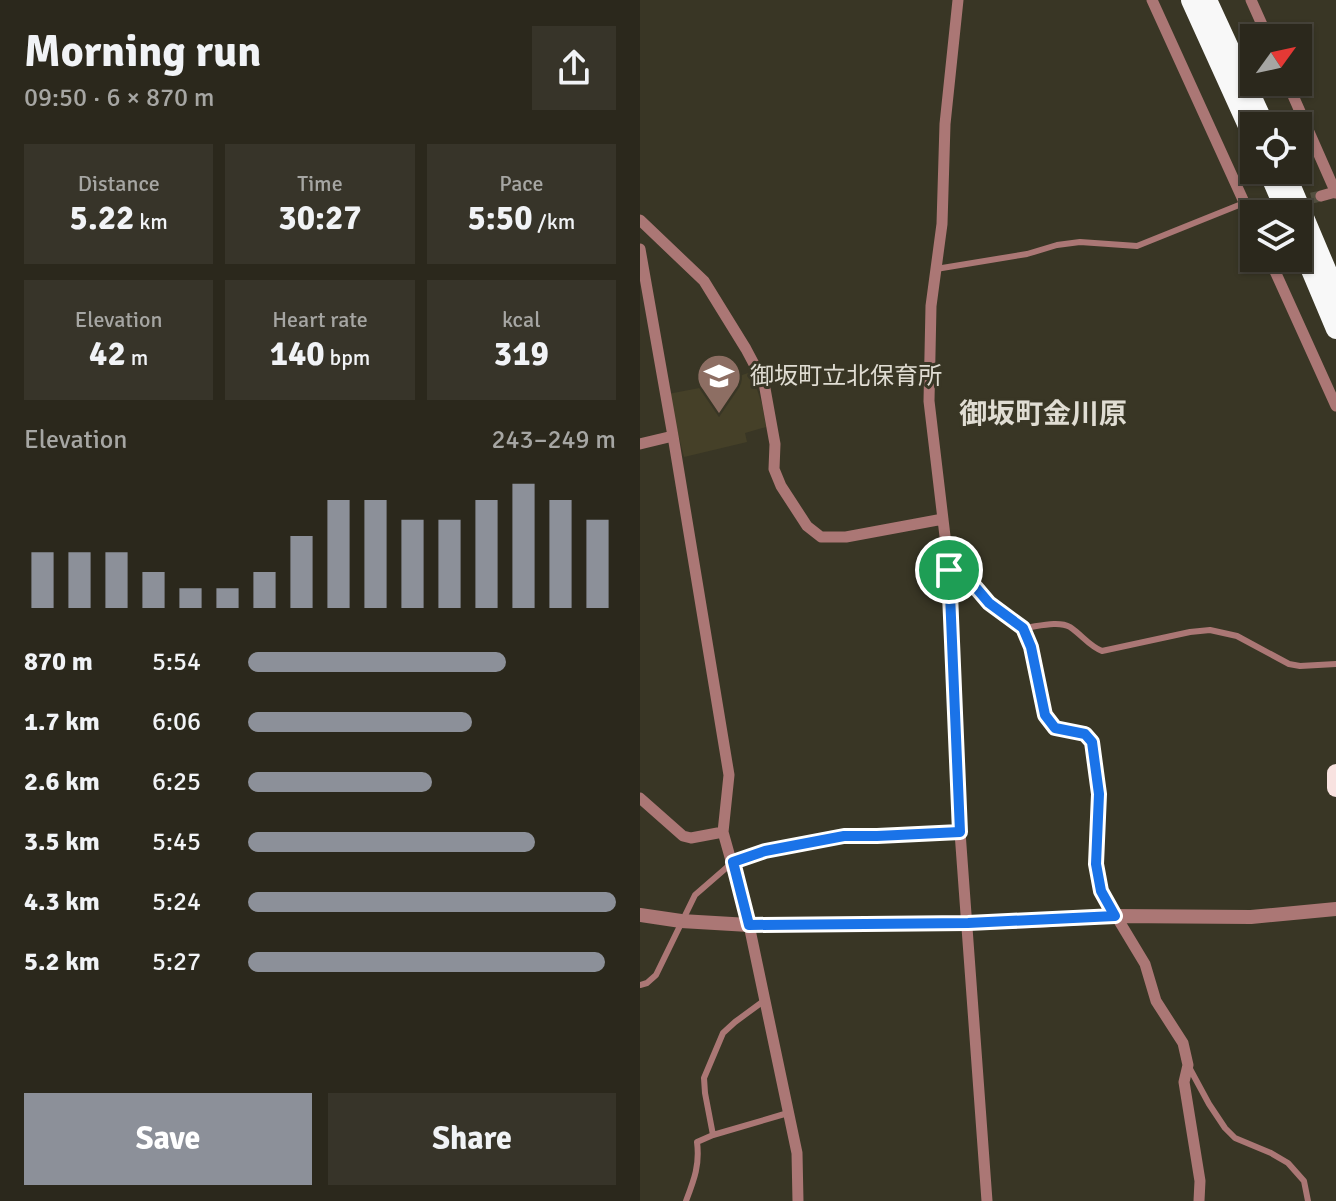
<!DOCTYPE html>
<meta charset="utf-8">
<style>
:root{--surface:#2b281c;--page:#373429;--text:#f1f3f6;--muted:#a6a6a3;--line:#47443b;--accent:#8c9099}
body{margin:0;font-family:Signika,"Noto Sans JP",sans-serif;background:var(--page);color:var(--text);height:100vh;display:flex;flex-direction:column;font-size:30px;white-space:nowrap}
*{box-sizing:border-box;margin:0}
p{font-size:26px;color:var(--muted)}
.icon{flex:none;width:44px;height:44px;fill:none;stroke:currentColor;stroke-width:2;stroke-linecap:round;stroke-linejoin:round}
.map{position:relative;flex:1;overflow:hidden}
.panel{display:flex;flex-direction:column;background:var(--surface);width:640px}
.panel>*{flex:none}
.needle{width:52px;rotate:57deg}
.fabs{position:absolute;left:600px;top:24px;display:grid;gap:16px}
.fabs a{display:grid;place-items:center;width:72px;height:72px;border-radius:0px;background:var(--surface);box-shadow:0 2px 6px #0004,0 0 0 2px var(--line);font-size:40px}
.pin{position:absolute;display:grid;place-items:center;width:68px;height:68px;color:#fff;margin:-34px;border:4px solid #fff;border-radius:50%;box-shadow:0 2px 8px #0007}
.round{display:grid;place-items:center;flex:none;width:84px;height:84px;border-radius:0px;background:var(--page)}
.headline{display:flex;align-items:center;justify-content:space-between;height:136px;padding:0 24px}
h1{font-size:44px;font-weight:700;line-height:60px}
.stats{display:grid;grid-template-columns:repeat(3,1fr);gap:12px;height:136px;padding:8px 24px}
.stats div{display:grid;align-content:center;border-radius:0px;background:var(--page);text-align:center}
.stats b{font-size:34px;font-weight:700}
.stats small{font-size:22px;font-weight:400}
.stats p{font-size:22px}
.chart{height:224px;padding:16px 24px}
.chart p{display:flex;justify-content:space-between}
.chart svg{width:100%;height:144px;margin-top:8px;stroke:var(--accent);stroke-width:6}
.action{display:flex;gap:16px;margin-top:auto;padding:16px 24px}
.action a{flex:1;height:92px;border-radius:0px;background:var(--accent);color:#fff;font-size:32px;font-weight:700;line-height:92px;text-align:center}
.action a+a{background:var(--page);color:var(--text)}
ul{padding:0 24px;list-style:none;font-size:26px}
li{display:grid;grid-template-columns:128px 96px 1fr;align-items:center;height:60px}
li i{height:20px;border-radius:10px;background:var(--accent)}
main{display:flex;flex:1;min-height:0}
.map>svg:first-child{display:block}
.built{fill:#454028}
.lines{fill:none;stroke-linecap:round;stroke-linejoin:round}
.minor-tunnel{stroke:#524f3f;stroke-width:11;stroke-dasharray:11 5.5;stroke-linecap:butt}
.service{stroke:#ab7775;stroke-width:6}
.minor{stroke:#ab7775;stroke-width:11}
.tertiary{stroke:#ab7775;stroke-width:14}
.trunk{stroke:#f8e2e0;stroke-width:18}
.motorway{stroke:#f8f8f8;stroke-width:20}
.route-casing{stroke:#fff;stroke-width:16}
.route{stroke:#1a73e8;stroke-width:10}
.labels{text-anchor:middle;stroke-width:6;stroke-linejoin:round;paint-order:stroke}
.poi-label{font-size:24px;fill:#e0ddd3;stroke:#393625;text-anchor:start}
.quarter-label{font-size:28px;font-weight:bold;fill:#e0ddd3;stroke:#393625}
</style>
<main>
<section class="panel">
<div class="headline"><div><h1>Morning run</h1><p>09:50 · 6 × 870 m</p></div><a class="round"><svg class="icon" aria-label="share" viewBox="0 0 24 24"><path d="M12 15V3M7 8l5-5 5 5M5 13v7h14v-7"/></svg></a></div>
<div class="stats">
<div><p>Distance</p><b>5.22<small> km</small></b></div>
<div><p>Time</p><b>30:27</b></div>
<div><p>Pace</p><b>5:50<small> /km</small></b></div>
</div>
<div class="stats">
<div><p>Elevation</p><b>42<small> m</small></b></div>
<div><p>Heart rate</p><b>140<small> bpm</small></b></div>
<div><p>kcal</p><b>319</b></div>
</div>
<div class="chart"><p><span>Elevation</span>243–249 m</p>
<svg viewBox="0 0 160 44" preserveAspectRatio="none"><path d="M5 44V27M15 44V27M25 44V27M35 44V33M45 44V38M55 44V38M65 44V33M75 44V22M85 44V11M95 44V11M105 44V17M115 44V17M125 44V11M135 44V6M145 44V11M155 44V17"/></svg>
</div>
<ul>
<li><b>870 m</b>5:54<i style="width:70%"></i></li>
<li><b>1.7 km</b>6:06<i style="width:61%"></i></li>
<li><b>2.6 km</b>6:25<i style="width:50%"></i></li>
<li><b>3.5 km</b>5:45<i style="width:78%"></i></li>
<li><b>4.3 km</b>5:24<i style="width:100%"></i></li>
<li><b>5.2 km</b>5:27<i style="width:97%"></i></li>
</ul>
<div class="action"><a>Save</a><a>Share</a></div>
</section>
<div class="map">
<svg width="696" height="1201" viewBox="0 0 696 1201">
<rect width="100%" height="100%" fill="#393625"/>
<path class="built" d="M111,372L122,404L126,427L105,433L107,442L44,457L28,394L70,386Z"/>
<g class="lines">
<path class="minor-tunnel" d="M623,209L681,196"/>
<path class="service" d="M296,269L387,254L417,245L440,242L497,246L604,203
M383,628C396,627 418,620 430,627C442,635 449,646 462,651L550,632L570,630L597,636L649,664L660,666L696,664
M0,985L7,983L16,975L55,895L93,862L125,851L204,836H237L320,832
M549,1067L569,1104L585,1128L595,1138L631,1153L648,1163L664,1181L668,1201
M73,1135L65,1093L64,1078L83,1033L95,1022L125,1000
M46,1201C54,1180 60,1165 57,1142L73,1135L148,1113"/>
<path class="minor" d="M318,0L305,124L302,224L291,306L289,401L309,570L320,832L347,1201
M512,0L614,224
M611,0L628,38
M647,82L696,193
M681,196L695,192
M0,220L64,281L106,349L124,383L135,444L134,469L141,486L167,526L181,537H206L303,519
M0,249L33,436L89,775L83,832L109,925L157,1153L158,1201
M629,258L696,406
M0,444L33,436
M309,570L332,583L349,603L383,628L391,647L405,715L415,728L445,734L452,742L459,794L456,864L461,891L505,964L516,1001L543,1043L548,1065L544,1082L560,1181L559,1201
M0,798L43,836L51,838L83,832"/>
<path class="tertiary" d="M0,915L41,921L109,925L328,923L394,921L475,916L611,917L696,909"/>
<path class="trunk" d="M696,773V788"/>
<path class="motorway" d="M551,0L614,139
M567,0L625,126
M628,170L647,214
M644,170L696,293
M658,239L696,329"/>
</g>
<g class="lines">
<g class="route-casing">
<path id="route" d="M309,570L332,583L349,603L383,628L391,647L405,715L415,728L445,734L452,742L459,794L456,864L461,891L475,916L328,923L109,925L93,862L125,851L204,836H237L320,832Z"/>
</g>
<use href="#route" class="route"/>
</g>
<defs>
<g id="school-pin" transform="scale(2.3)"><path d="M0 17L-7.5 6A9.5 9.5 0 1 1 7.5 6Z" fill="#8d6e63" stroke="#393625"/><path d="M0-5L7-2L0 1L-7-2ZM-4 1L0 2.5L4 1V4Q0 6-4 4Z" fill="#fff"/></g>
</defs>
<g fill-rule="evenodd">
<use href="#school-pin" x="79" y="376"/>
</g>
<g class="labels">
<g class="poi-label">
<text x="110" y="384">御坂町立北保育所</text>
</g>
<g class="quarter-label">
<text x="403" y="423">御坂町金川原</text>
</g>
</g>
</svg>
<div class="fabs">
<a><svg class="needle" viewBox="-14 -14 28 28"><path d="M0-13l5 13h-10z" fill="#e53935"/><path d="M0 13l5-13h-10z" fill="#a6a6a3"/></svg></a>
<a><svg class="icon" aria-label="locate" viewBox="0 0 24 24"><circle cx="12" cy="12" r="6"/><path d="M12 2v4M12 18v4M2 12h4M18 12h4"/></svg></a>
<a><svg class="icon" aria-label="layers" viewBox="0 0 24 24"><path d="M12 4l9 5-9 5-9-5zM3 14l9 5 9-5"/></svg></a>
</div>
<div class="pin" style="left:309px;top:570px;background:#1e9e55"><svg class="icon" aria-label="arrive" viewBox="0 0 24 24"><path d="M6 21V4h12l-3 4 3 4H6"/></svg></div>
</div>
</main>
